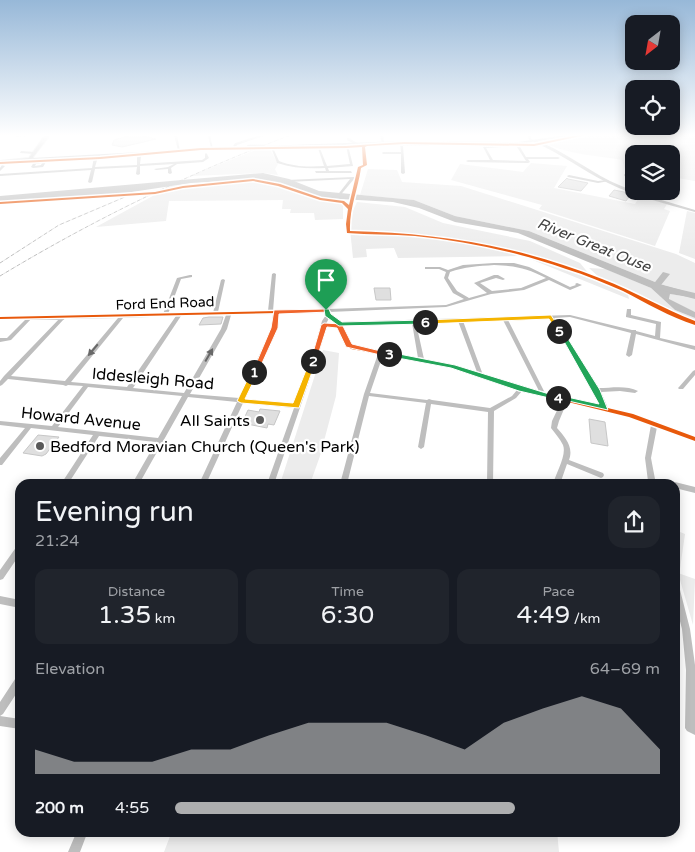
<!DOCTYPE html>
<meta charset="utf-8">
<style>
:root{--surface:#171b24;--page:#20242c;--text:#f1f3f6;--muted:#9ea1a6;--accent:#adaeaf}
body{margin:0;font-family:"Varela Round",sans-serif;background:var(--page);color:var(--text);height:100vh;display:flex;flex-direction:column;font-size:19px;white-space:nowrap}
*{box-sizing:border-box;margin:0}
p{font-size:16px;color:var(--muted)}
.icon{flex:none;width:28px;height:28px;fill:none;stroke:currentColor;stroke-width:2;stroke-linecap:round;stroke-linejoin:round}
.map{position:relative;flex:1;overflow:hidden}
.side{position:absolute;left:15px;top:479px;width:665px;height:358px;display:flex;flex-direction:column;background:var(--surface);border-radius:15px;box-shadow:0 2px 12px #0003}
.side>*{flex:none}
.needle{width:32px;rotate:211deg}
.buttons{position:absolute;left:625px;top:15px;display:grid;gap:10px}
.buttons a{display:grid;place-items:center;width:55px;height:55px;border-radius:10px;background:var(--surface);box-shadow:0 2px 12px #0003;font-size:25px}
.pin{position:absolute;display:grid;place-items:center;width:42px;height:42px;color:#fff;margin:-51px -21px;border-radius:50% 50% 50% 0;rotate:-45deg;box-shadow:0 0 5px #0007}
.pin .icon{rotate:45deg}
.km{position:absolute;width:25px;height:25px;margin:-12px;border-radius:50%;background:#222;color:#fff;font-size:14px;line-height:25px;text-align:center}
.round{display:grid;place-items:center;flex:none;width:52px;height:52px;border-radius:15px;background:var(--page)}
.head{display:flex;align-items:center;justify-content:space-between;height:85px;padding:0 20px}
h1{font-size:28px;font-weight:600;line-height:38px}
.stats{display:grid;grid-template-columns:repeat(3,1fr);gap:8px;height:85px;padding:5px 20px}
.stats div{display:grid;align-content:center;border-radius:12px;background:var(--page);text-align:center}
.stats b{font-size:25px;font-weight:600}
.stats small{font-size:14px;font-weight:400}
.stats p{font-size:14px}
.chart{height:140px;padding:10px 20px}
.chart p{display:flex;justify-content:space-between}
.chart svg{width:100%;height:90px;margin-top:5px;fill:var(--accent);opacity:.7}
ul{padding:0 20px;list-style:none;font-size:16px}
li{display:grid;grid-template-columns:80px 60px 1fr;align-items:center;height:38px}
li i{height:12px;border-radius:6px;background:var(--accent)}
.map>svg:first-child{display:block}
.green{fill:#ececec}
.water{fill:#bfbfbf}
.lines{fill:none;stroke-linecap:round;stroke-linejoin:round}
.canal{fill:#bfbfbf;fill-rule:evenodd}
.river{fill:#bfbfbf;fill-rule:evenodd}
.building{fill:#dfdfdf;stroke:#c7c7c7}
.primary-casing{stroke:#dbdbdb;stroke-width:2}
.minor{fill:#bebebe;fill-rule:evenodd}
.tertiary{fill:#bebebe;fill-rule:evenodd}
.secondary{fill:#b8b8b8;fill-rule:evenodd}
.primary{fill:#bebebe;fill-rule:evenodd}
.rail{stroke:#bebebe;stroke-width:1;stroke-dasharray:4 1 0.5 1;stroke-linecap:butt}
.secondary-bridge{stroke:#b8b8b8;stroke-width:4.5}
.cycleway-casing{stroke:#fff;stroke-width:3}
.cycleway{fill:#e8590c;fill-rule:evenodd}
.oneway{fill:#686868}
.split-1{fill:#f0652b;stroke:#fff}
.split-2{fill:#f5b400;stroke:#fff}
.split-3{fill:#f0652b;stroke:#fff}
.split-4{fill:#22a559;stroke:#fff}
.split-5{fill:#22a559;stroke:#fff}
.split-6{fill:#f5b400;stroke:#fff}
.split-7{fill:#22a559;stroke:#fff}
.poi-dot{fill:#595959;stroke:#fff;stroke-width:2}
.labels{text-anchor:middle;stroke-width:4.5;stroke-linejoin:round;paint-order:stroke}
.far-street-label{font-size:14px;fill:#000;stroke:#fff}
.far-water-label{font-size:15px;font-style:italic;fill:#444;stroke:#fff}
.street-label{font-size:16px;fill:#000;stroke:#fff}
.poi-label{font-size:16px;fill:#000;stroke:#fff;text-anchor:end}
</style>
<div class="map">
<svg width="695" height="852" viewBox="0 0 695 852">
<rect width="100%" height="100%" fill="#fff"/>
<path class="green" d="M588,135H695V181L671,177V154H634V171L625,169L622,160C599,156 569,154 549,145L562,141L559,139Z
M258,149H270L278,164L275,169L278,175L264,173L191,176Z
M531,163L567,166L554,188L635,204L640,196L667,204L664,209L670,211L655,246L539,209L542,205L451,180L460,164L523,172Z
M368,169L397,170L402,182L461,186L676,254L695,263V294L660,284L529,231L455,216L414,200L360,195Z
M260,179L323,198L338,200L343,205V219L315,220L314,213H290L291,209H282L283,200L169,201L166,221L96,227L171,186Z
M357,202L405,207L443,223L530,241L580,263L590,275L628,294L629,299L523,256L398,258L394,248L366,249L367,257L353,258L349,219Z
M687,211L695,213V259L679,253Z
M589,268L606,269L651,288L675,310L695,318V322L601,279Z
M670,294L695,298V312L669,300Z
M323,350L339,353L336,396L320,456L310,484H280Z
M675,530L685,534L680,569L676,568Z
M678,573L695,579L693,625Z
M172,831H557L559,852H164Z"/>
<path class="water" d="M263,173L289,179L319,191L414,200L455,216L529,231L660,284L695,294V298L670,294L669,299L695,312V318L675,310L651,288L518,233L455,222L419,208L393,202L323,198L260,179L191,183L125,193L0,202V196Z"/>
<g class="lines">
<path class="canal" d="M353,177H354V179L338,198L336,197L350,179L287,182L285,181L287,180Z"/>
<path class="river" d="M663,272L670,274L661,285L695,293V299L653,288L652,286Z"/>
</g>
<path class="building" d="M131,135H139L156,139L122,147L112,145L114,140Z
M567,178L568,179L588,183L581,191L558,187Z
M614,190L624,192L631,194L626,201L609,196Z
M374,288H390L391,300H376Z
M209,317H223L221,324L199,325L203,318Z
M260,409L280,411L274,425L268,424L267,428L242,423L248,410L259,412Z
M589,419L605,422L608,446L591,443Z
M38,435L59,437L46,454L42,456L23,453Z"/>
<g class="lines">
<g class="primary-casing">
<path id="primary" d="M45,135H50L33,157L34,160L0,163V161L29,158Z"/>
</g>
<path class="minor" d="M15,135H34L16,137Z
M174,135H177L180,151L178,150Z
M208,135H210L213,149L211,148Z
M261,135H266L237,145L234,149L232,148L235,143Z
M380,135H383L384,144L382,143Z
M528,135H531V139L536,141L535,142L529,140Z
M347,138H349L360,145L358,146L347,140Z
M401,141L403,144H440L441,145L440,146H403L405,173L403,174L401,173V154H383L382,153L383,152H401L400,142Z
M498,142L503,145H533L532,147H520L526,157H558L560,158L558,159H528L530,162L528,163L468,162L466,161L468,160H490L483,147L499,145L497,143ZM502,147H517L526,161L493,160L486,148Z
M317,145L319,146L327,166L350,164L346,146L348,145L353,166L328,168L329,171H351L352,173H316L315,171H326L325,168C308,169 293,168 277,163L272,150L273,149L274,150L279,161C294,167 309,167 324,166Z
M21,151L35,152L36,153L35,154L20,153Z
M206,153L207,154L209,158L203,162L177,164L171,168L172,173L170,174L168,173V169L156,170L154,169L168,167L174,164L140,166V174L138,175L136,174L137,167L95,169L92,182L90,183L88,182L91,170L0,176V174L92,168L94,157L96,156L98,157L95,167L137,165V156L139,155L141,156L140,164L202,160L205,158V154Z
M44,161L46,162L43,167L33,168L31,167L34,162ZM42,163L41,165L35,166L36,164Z
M2,165L5,166L0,171V168Z
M624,174L634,176V178L624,176Z
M569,175L598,181L607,180L609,181L598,183L568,177L567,176Z
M671,180H673L674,181L671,182Z
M658,191H663L651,199H649V197Z
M494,263H514L529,267L570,287L576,285L575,284L577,283L582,285L570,290L549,280L524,290L491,294L446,307L329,312L340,322L570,315L632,330H636V331L655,336L656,324L626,317V316L627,309H631V315L661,322L660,338L695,346V350L636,334L632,355L629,357L626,355L631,333L570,317L554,318L599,388C611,388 627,385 638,391L635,393L620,391L601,392L608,408L633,414L653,421H657L658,423L695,437V441L657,427L651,458L655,479L670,482L671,484H648V481L645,458L651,425L629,417L567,402L559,421L557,428C565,437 574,447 569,460L603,473L604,475L603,477L601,478L567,464L560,484H553C556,473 567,455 563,445C560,439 555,433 551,428L552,421L562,400L522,391L516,398L494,411L493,484H487L488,412L431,404L424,447L421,449L418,447L426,403L369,396L347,484H340L364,394L378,354C352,349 348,354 337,327H325L321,346L274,484H267L294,408L243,403L206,484H199L237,402L188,397L139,484H132L156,442L99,436L68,484H61L93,435L31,428L2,465H0V458L25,428L0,425V421L52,426L83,386L68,385L66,386L63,385L8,379L2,385L0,386V381L4,376L61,317L163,314L177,278L190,275H192V277L181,279L168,314L213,313L221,280L223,279L225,280L218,312L268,311L272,274L274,273L276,274L273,311L324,310L323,271L325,270L327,271L328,309L446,305L464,299L453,293L444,278L446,272L439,269H425V267H440L448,270L463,265ZM494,265C516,266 527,268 546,278L521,288L492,291L480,283L496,278L503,280L505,279L498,275H494L474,283L487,293L469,298L457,291L448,278L450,272C464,267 479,266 494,265ZM324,313L326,315L322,321L315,346L295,404L245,399L278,328V314ZM273,314L272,328L239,398L190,394L227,329L231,315ZM226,315L221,329L184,393L133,388L181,316ZM176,316L127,387L71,382L123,318ZM118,318L65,381L11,376L64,319ZM329,318L336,324H326ZM549,318L594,390L601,406L545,393L508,320ZM503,320L539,391L523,388L483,375L463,321ZM458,321L477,372L452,364L424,359L416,323ZM412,323L418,358L355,347L348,341L342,327V325ZM383,355L451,367L517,390L512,396L490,408L432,400L429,399L427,400L370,393ZM88,387L182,396L158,438L58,427Z
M28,317H32V318L11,340L0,342V338H7Z
M695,370V375L683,389H679L678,388L679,387L693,371Z
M675,482L695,487V493L675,488V484H672Z
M20,545V554L3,579L0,580V570L17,546Z
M675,582L678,583L679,586L690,629L695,665V735L687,731L685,728L686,670L682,629L675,602Z
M0,596L20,600V608L0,604Z
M20,674V688L3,714L0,716V702L17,676Z
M0,716L20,719V729L0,726Z
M77,831H88L80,852H68Z"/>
<path class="tertiary" d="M535,140C562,150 585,168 610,181C637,194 666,201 695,210V212C666,204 635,196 608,183C582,170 560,153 534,142Z
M0,316H63L66,318L63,320H0Z"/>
<path class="secondary" d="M566,135H580L518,144L401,143L263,148L261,147L263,146L401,141L518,142Z
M249,146L250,148L32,160L30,159L32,158Z"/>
<use href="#primary" class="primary"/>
<path class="rail" d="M0,263L59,225L132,194
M0,276C93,220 189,173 291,135"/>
<path class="secondary-bridge" d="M249,147H263"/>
<g class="cycleway-casing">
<path id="cycleway" d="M578,135H586L534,146L404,144L367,146L365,147L367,165L361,168C358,189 349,209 350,231C439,233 519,246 602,279C634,291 663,309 695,321V325C670,317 646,303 623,291C604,283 586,275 566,269C517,252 467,241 415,236C392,234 369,235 347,233L346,224L348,209L342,203L320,200L278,186L253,181L183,188L155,194L0,204V202L155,192L183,186L253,179L280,184L321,198L344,201L349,205L358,167L363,165L362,147L346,148L201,150L100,159L0,164V162L100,157L201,148L346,146L404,142L534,144Z
M326,310H328C331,315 336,317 339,322C345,330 346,340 355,347L454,365L523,388L633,414L695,437V441L629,417L519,390L451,367L351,349C342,343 341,334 336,325C333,319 327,318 324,312L0,319V317Z"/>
</g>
<use href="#cycleway" class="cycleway"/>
</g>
<defs><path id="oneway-solid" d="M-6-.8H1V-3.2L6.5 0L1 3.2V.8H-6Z" transform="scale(1.25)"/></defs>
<g class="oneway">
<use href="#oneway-solid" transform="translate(93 350) rotate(130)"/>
<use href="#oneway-solid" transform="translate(209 355) rotate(-60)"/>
</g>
<linearGradient id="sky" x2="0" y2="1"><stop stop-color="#97b8d8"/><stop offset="0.53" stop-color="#fff"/><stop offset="1" stop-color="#fff" stop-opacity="0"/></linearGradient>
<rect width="695" height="255" fill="url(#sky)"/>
<path class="split-1" d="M326,309L329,312L279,314L278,328L258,372L252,373L271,328L274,310Z"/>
<path class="split-2" d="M310,360L316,361L299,408L241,403L237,401L251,372L254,369L258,372L245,399L293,403Z"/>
<path class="split-3" d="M324,323L342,324L352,344L393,354L389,357L346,347L337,328L327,327L316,361L310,363L321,325Z"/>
<path class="split-4" d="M389,352L455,365L562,398L558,400L519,391L451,368L387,356Z"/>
<path class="split-5" d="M557,329H562L600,390L608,410L555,398L558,395L599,404Z"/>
<path class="split-6" d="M551,315L562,332H557L549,319L425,324L421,322L425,320Z"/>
<path class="split-7" d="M324,309H329L331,314L342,322L425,320L428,322L425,324L339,326L325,316Z"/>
<g class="poi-dot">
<circle cx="260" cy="420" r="5"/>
<circle cx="40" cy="446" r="5"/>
</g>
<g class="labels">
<g class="far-street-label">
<text transform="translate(165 303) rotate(-2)" y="5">Ford End Road</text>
</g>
<g class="far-water-label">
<text transform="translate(594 245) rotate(22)" y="5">River Great Ouse</text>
</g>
<g class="street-label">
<text transform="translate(153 378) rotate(5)" y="6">Iddesleigh Road</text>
<text transform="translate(81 418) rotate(6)" y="6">Howard Avenue</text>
</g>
<g class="poi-label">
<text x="250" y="426">All Saints</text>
<text x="50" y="452" text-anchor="start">Bedford Moravian Church (Queen's Park)</text>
</g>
</g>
</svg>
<div class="buttons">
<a><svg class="needle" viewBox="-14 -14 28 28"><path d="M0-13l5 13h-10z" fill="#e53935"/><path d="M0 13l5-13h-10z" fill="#9ea1a6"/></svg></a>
<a><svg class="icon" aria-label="locate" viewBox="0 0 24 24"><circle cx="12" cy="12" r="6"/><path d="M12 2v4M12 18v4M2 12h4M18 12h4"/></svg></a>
<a><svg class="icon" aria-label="layers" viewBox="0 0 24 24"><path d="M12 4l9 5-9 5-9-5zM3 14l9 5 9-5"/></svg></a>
</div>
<div class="pin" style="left:326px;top:310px;background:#1e9e55"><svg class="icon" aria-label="arrive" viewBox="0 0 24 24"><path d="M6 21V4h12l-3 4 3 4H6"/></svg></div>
<b class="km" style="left:254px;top:372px">1</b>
<b class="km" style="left:313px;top:361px">2</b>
<b class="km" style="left:389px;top:354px">3</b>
<b class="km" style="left:558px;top:398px">4</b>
<b class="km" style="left:559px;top:331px">5</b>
<b class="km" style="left:425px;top:322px">6</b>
<section class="side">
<div class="head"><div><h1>Evening run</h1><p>21:24</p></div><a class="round"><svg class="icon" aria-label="share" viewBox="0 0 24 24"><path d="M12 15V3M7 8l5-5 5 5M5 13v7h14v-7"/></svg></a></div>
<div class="stats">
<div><p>Distance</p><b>1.35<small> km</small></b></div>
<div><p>Time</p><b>6:30</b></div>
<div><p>Pace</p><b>4:49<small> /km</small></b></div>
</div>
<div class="chart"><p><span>Elevation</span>64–69 m</p>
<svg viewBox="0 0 160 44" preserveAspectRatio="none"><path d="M0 44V32L10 38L20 38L30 38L40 32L50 32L60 25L70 19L80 19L90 19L100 25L110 32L120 19L130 12L140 6L150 12L160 32V44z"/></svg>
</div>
<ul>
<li><b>200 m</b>4:55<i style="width:70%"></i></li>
</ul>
</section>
</div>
